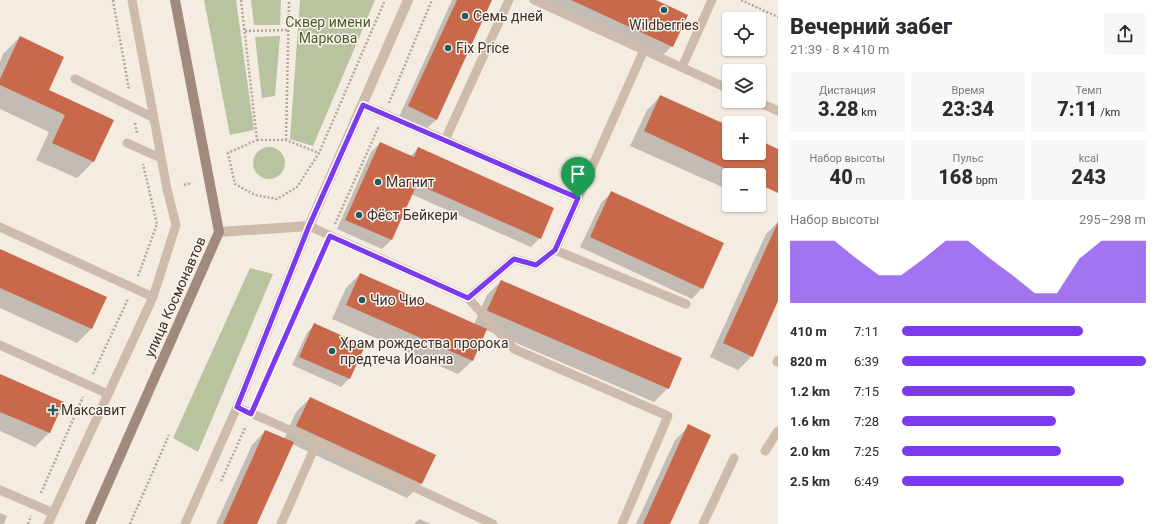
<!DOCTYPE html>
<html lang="ru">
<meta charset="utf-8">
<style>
:root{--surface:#fff;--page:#f7f7f7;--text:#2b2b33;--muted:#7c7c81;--accent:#7c3aed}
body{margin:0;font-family:Roboto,sans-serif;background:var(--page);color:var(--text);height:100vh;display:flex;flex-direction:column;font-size:15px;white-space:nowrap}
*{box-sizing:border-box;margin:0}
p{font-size:13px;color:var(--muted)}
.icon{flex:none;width:22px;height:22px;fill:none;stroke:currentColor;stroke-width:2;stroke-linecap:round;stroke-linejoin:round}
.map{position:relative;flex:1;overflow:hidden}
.sheet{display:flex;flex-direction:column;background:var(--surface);width:380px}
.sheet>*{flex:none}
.tools{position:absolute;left:722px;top:12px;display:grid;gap:8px}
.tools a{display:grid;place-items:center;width:44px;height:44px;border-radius:4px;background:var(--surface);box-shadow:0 1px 3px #0004;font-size:20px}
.pin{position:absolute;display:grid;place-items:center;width:34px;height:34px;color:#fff;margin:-41px -17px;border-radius:50% 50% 50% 0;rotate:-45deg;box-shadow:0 0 4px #0007}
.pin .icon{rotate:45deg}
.round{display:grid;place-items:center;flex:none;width:42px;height:42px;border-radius:4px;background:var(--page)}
.headline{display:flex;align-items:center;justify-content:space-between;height:68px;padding:0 12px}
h1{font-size:22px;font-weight:800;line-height:30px}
.metrics{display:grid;grid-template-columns:repeat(3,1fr);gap:6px;height:68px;padding:4px 12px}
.metrics div{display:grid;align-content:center;border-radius:4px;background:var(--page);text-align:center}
.metrics b{font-size:20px;font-weight:800}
.metrics small{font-size:11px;font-weight:400}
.metrics p{font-size:11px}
.chart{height:112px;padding:8px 12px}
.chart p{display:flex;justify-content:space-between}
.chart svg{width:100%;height:72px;margin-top:4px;fill:var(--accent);opacity:.7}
ul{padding:0 12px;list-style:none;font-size:13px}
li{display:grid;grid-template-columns:64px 48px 1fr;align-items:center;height:30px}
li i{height:10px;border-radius:5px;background:var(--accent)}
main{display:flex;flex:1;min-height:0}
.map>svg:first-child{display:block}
.green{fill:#b8c4a0}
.shadow{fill:#0003}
.building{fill:#c8694b}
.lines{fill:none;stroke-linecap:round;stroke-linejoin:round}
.path{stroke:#b9a596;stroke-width:2.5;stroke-dasharray:2 2;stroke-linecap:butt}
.lane{stroke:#cdbbac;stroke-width:9}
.street{stroke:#cdbbac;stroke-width:10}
.secondary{stroke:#a18a7d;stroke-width:10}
.route-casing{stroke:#fff;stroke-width:8}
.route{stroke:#7c3aed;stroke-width:5}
.poi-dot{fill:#1f5a5e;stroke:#fbf5ee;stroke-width:1.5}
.labels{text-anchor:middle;stroke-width:3;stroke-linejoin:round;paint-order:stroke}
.poi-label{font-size:14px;fill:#3b302b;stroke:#fbf5ee;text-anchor:start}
.park-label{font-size:14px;fill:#4a5a2e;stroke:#fbf5ee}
.street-label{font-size:14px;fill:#3b302b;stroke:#fbf5ee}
</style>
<main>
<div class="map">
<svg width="778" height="524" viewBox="0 0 778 524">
<rect width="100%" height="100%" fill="#f4ebe1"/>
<path class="green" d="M204,0H236L254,130L230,135Z
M251,0H281L280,25H254Z
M300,0H375L313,146L290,139Z
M280,36L275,96L262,98L255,37Z
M253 163a16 16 0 1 1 32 0a16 16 0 1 1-32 0Z
M250,268L273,274L198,452L173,438Z"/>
<path class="shadow" d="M452,0H491L437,119L426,129L399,117Z
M538,0H653L672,46L661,57Z
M20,37L48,90L113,121L93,162L77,178L36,160L49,132L0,109V62L3,54Z
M661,96L729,128V153H759V141L778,150V156L764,186L759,192V175H729V190L630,146L647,110Z
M380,143L410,157L418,148L540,238L531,247L411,194L391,240L382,249L337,229L371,152Z
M611,193L702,288L692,299L580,247L601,203Z
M778,222V299L752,356L738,370L710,357L766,234Z
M0,250L105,297L91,329L77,343L0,308Z
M360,274L474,324L487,295L501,281L668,388L654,402L486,330L472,361L458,374L332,319L346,288Z
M315,324L363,346L349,379L341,387L292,365L307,333Z
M0,375L63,402L49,433L35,447L0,431Z
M310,398L434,455L421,484L407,498L292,444L256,524H216L252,445L265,431L284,439L296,412Z
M689,426L669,524H636L675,440Z
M0,513L7,516L4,524H0Z
M419,519L431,524H414Z"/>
<path class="building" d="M457,0H492L437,120L408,106Z
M571,0H656L688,15L673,47Z
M20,36L64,57L49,90L114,120L94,162L52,143L65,115L0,85V79Z
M660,95L729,126V153H759V140L778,149V193L759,184V175H739L644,131Z
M380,142L414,157L418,147L554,208L541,239L417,184L392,240L345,220Z
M611,191L724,243L703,289L590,237Z
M778,222V301L753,357L723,343Z
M0,249L107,297L92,329L0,288Z
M360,273L487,329L473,361L346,305Z
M501,280L682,358L669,389L488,311L487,310Z
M314,323L365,346L350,379L299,357Z
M0,374L64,402L50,433L0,412Z
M310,397L436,455L422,484L296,426Z
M688,424L711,435L670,524H643Z
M265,430L294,442L257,524H223Z"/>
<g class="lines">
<path class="path" d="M113,0L129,90
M241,0L257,140L228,153L235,184L255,195L277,199L297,187L319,153L385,0
M741,0L778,17
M245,31L288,30
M389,103L432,0
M135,123L137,133
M257,140H286L319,153
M286,140L289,0
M184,185L192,183
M335,224L379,126
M138,276L157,224L143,164
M93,374L128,299
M257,401L325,246
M221,481L246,426
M41,493L83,397
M28,524L31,516
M130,524L169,435"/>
<path class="lane" d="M534,0L729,89
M644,50L555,250L686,304
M682,67L712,0
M75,79L154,118
M756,101L778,111
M363,105L445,140L509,0
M445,140L578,198
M127,143L161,158
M0,227L153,297
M468,298L514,259L536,265L555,250
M0,345L108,394
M777,362L778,360
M237,407L317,442L493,524
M765,451L778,431
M0,490L53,513
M48,524L153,297L176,225L167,189L132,0
M185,524L237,407L309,226L468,298L514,349L668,416L622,524
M281,524L317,442
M703,524L734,458"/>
<path class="street" d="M219,232L309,226L408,0"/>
<path class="secondary" d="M90,524L219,232L175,0"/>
</g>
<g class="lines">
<g class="route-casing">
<path id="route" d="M363,105L578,198L555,250L536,265L514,259L468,298L330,236L251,414L237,407L309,226Z"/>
</g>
<use href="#route" class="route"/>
</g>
<g class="poi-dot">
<circle cx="664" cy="10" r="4"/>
<circle cx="465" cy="16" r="4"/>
<circle cx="448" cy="48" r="4"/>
<circle cx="378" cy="182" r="4"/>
<circle cx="359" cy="215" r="4"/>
<circle cx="362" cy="300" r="4"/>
<circle cx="332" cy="351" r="4"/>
<path d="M51 404h4v4h4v4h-4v4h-4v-4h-4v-4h4z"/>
</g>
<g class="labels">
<g class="poi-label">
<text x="473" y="21">Семь дней</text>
<text x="664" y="30" text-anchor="middle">Wildberries</text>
<text x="456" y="53">Fix Price</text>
<text x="386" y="187">Магнит</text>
<text x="367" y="220">Фёст Бейкери</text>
<text x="370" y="305">Чио Чио</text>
<text x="340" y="348">Храм рождества пророка<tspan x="340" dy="16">предтеча Иоанна</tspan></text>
<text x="61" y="415">Максавит</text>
</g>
<g class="park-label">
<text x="328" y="27">Сквер имени<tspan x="328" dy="16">Маркова</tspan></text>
</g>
<g class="street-label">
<text transform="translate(175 297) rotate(-66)" y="5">улица Космонавтов</text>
</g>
</g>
</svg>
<div class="tools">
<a><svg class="icon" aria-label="locate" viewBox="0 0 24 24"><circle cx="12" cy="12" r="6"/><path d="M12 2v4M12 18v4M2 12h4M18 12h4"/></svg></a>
<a><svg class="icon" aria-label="layers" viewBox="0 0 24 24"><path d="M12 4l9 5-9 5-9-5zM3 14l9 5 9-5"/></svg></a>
<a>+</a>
<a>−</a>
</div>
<div class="pin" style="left:578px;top:198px;background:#1e9e55"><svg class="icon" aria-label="arrive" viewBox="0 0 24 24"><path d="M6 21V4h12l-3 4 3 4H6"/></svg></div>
</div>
<section class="sheet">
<div class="headline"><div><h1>Вечерний забег</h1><p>21:39 · 8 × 410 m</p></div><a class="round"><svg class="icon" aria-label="share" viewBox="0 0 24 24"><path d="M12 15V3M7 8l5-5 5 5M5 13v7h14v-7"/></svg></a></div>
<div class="metrics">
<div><p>Дистанция</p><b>3.28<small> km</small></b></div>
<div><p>Время</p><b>23:34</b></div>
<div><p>Темп</p><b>7:11<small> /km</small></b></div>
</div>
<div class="metrics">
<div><p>Набор высоты</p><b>40<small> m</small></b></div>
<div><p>Пульс</p><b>168<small> bpm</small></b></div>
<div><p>kcal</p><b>243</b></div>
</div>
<div class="chart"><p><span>Набор высоты</span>295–298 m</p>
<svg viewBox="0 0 160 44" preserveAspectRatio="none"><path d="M0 44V6L10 6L20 6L30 17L40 27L50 27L60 17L70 6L80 6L90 17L100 27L110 38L120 38L130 17L140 6L150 6L160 6V44z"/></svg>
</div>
<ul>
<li><b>410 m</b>7:11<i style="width:74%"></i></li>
<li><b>820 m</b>6:39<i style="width:100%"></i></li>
<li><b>1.2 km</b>7:15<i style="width:71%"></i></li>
<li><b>1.6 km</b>7:28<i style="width:63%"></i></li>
<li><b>2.0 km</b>7:25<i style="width:65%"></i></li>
<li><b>2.5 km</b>6:49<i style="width:91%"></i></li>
</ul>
</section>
</main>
